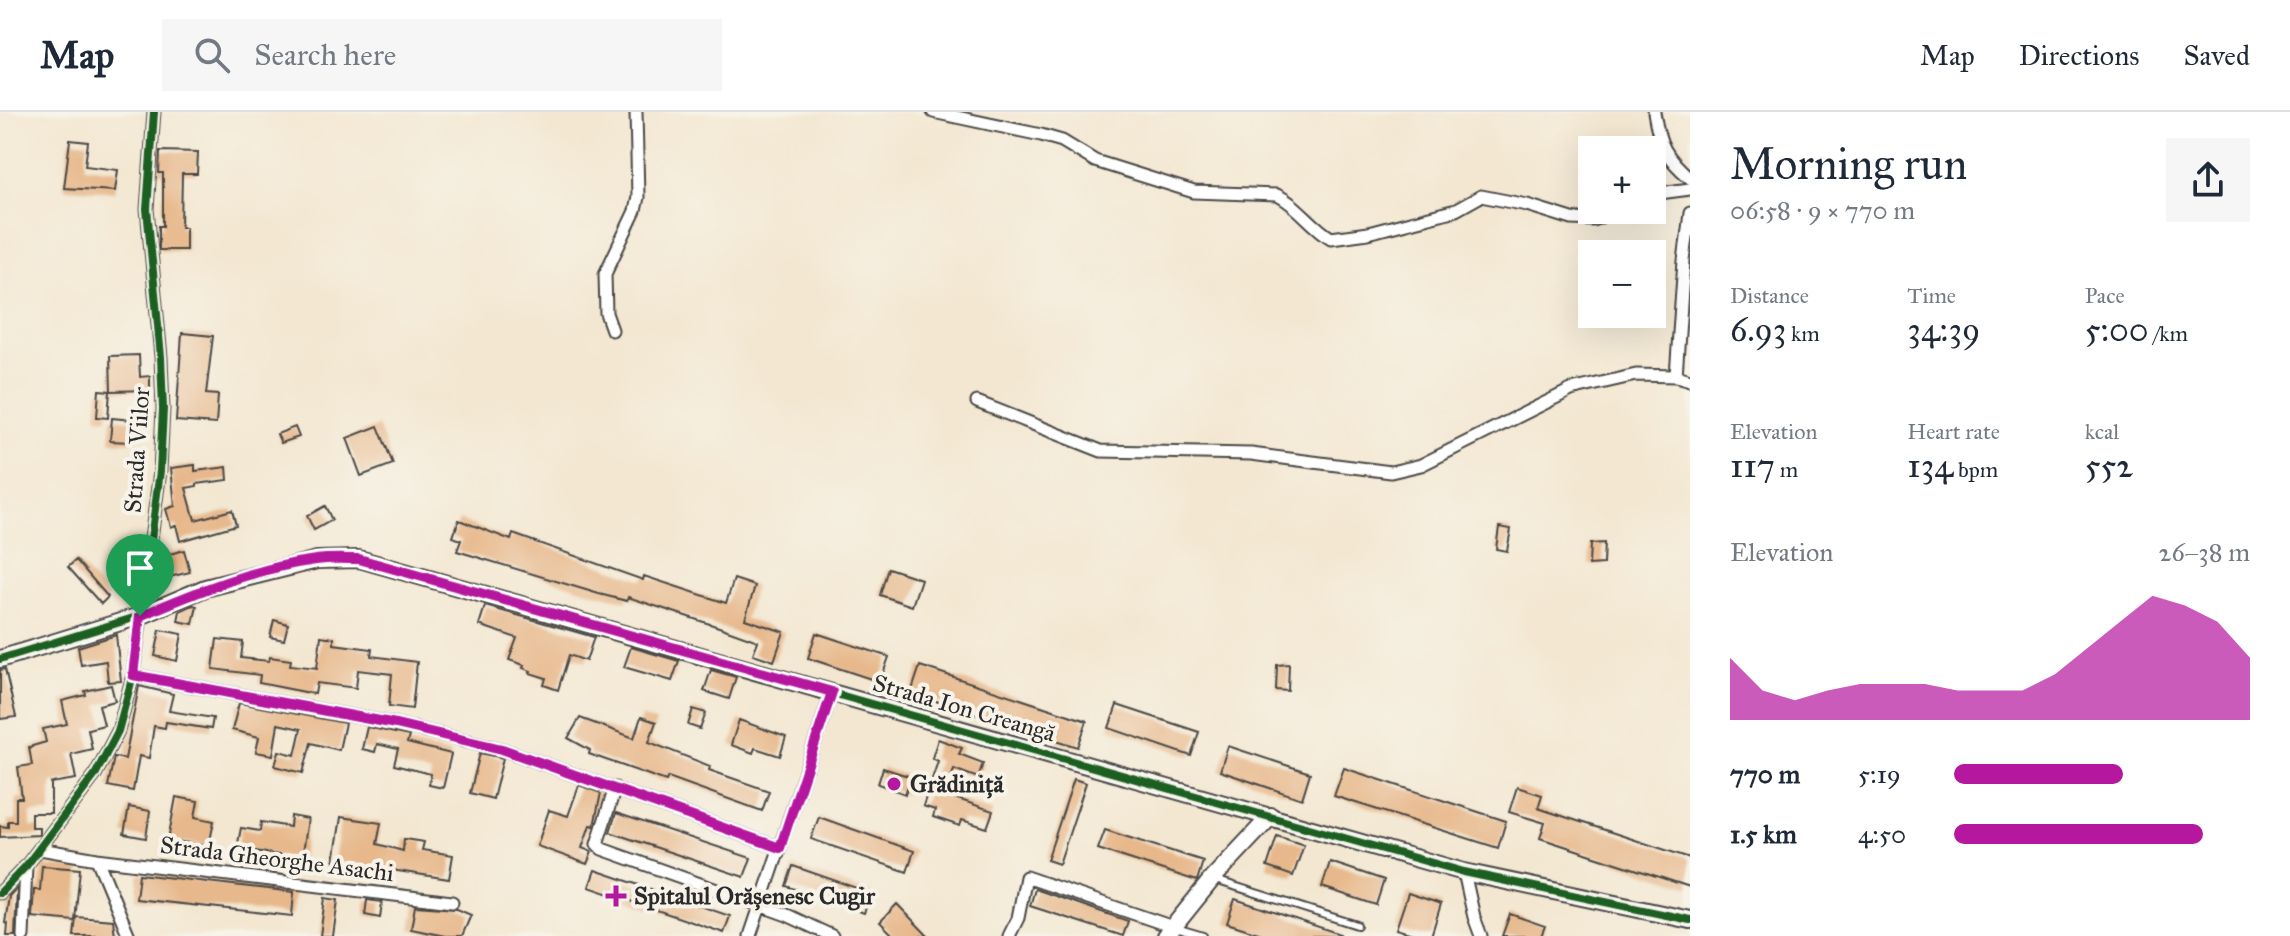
<!DOCTYPE html>
<meta charset="utf-8">
<style>
:root{--surface:#fff;--page:#f6f6f7;--text:#1f2937;--muted:#747a83;--line:#e0e1e3;--accent:#b5179e}
body{margin:0;font-family:"IM FELL Great Primer",serif;background:var(--page);color:var(--text);height:100vh;display:flex;flex-direction:column;font-size:30px;white-space:nowrap}
*{box-sizing:border-box;margin:0}
p{font-size:26px;color:var(--muted)}
.icon{flex:none;width:44px;height:44px;fill:none;stroke:currentColor;stroke-width:2;stroke-linecap:round;stroke-linejoin:round}
.map{position:relative;flex:1;overflow:hidden}
.sheet{display:flex;flex-direction:column;background:var(--surface);width:600px}
.sheet>*{flex:none}
.tools{position:absolute;left:1578px;top:24px;display:grid;gap:16px}
.tools a{display:grid;place-items:center;width:88px;height:88px;border-radius:0px;background:var(--surface);box-shadow:0 8px 32px #0002;font-size:40px}
.pin{position:absolute;display:grid;place-items:center;width:68px;height:68px;color:#fff;margin:-82px -34px;border-radius:50% 50% 50% 0;rotate:-45deg;box-shadow:0 0 8px #0007}
.pin .icon{rotate:45deg}
.round{display:grid;place-items:center;flex:none;width:84px;height:84px;border-radius:0px;background:var(--page)}
.overview{display:flex;align-items:center;justify-content:space-between;height:136px;padding:0 40px}
h1{font-size:44px;font-weight:600;line-height:60px}
.figures{display:grid;grid-template-columns:repeat(3,1fr);gap:12px;height:136px;padding:8px 40px}
.figures div{display:grid;align-content:center}
.figures b{font-size:34px;font-weight:600}
.figures small{font-size:22px;font-weight:400}
.figures p{font-size:22px}
.chart{height:224px;padding:16px 40px}
.chart p{display:flex;justify-content:space-between}
.chart svg{width:100%;height:144px;margin-top:8px;fill:var(--accent);opacity:.7}
ul{padding:0 40px;list-style:none;font-size:26px}
li{display:grid;grid-template-columns:128px 96px 1fr;align-items:center;height:60px}
li i{height:20px;border-radius:10px;background:var(--accent)}
header{display:flex;align-items:center;gap:48px;box-sizing:border-box;height:112px;padding:0 40px;background:var(--surface);border-bottom:2px solid var(--line)}
header strong{font-size:38px}
nav{display:flex;gap:44px;margin-inline-start:auto;font-size:28px}
.search{width:560px;height:72px;background:var(--page);display:flex;align-items:center;gap:20px;box-sizing:border-box;padding:0 28px;border-radius:0px;color:var(--muted);font-size:30px}
main{display:flex;flex:1;min-height:0}
.map>svg:first-child{display:block}
.building{fill:#e7b88b}
.lines{fill:none;stroke-linecap:round;stroke-linejoin:round}
.lane-casing{stroke:#494744;stroke-width:10}
.street-casing{stroke:#494744;stroke-width:15}
.secondary-casing{stroke:#494744;stroke-width:20}
.lane{stroke:#fff;stroke-width:6}
.street{stroke:#fff;stroke-width:11}
.secondary{stroke:#fff;stroke-width:16}
.cycleway-casing{stroke:#f7f3e8;stroke-width:13}
.cycleway{stroke:#1b5e20;stroke-width:8}
.route-casing{stroke:#fff;stroke-width:16}
.route{stroke:#b5179e;stroke-width:10}
.poi-dot{fill:#b5179e;stroke:#f7f3e8;stroke-width:3}
.labels{text-anchor:middle;stroke-width:8;stroke-linejoin:round;paint-order:stroke}
.street-label{font-size:24px;fill:#2b2b2b;stroke:#f7f3e8}
.poi-label{font-size:24px;font-weight:bold;fill:#2b2b2b;stroke:#f7f3e8;text-anchor:start}
</style>
<header>
<strong>Map</strong>
<div class="search"><svg class="icon" aria-label="search" viewBox="0 0 24 24"><circle cx="10" cy="10" r="6"/><path d="M15 15l6 6"/></svg>Search here</div>
<nav><a>Map</a><a>Directions</a><a>Saved</a></nav>
</header>
<main>
<div class="map">
<svg width="1690" height="824" viewBox="0 0 1690 824">
<rect width="100%" height="100%" fill="#f7f3e8"/>
<filter id="ink" filterUnits="userSpaceOnUse"><feTurbulence type="fractalNoise" baseFrequency=".0125" numOctaves="2"/><feDisplacementMap in="SourceGraphic" scale="16" xChannelSelector="R" yChannelSelector="G"/><feConvolveMatrix kernelMatrix="1 2 1 2 8 2 1 2 1" color-interpolation-filters="sRGB"/></filter>
<filter id="wash" filterUnits="userSpaceOnUse"><feTurbulence type="fractalNoise" baseFrequency=".006" numOctaves="4" result="noise"/><feDisplacementMap in="SourceGraphic" scale="32" xChannelSelector="R" yChannelSelector="G"/><feGaussianBlur stdDeviation="1.8" result="paint"/><feColorMatrix in="noise" values="0 0 0 0 0 0 0 0 0 0 0 0 0 0 0 0 0 1.4 0 .05"/><feComposite in="paint" operator="in"/></filter>
<g filter="url(#wash)">
<rect width="100%" height="100%" fill="#f3e7d1"/>
<g id="blocks">
<path class="building" d="M70,28L88,30L85,54L118,58L115,79L64,76Z
M160,39L198,40L197,62H182L181,115H186V138H159V114H163V61H159Z
M182,221L213,224L206,282L218,283L216,312L176,309Z
M139,243L140,265L150,264V278L111,279L110,244Z
M99,278L110,279L108,306L97,305Z
M112,306L132,308L131,330L110,329Z
M378,314L393,352L361,364L347,326Z
M295,315L299,325L281,331L277,322Z
M195,353V359L227,355L228,368L197,372V374L186,376L195,408L232,398L236,413L180,429L176,413L171,415L166,397L175,394L171,356Z
M325,394L332,408L314,418L307,404Z
M459,408L511,428L513,422L643,468L644,464L726,491L734,467L755,474L745,507L784,520L774,549L753,542L758,529L719,515L628,485L627,489L599,482L457,439L461,428L453,425Z
M1499,415L1511,417L1507,439L1496,437Z
M1604,431L1603,452L1589,453L1590,432Z
M184,438L190,460L165,466L159,445Z
M76,448L108,485L101,492L68,455Z
M888,456L921,467L912,494L880,483Z
M193,493L197,494L193,512L178,509L180,499Z
M485,494L594,525L586,549L569,543L558,578L544,573L546,566L530,561L531,559L523,556L524,553L509,548L517,526L479,513Z
M274,508L288,512L284,528L270,525Z
M160,518L182,522L177,549L155,544Z
M816,521L889,545L880,570L808,546Z
M116,523L121,569L108,570L106,549L81,553L78,535Z
M321,524L334,526V532L372,537L371,544L417,550L412,597L389,594L392,562L358,558L356,576L317,571L315,582L259,571L260,563L213,557L217,527L243,530L241,546L269,549L270,545L291,548L290,553L317,556Z
M631,535L679,549L672,569L624,555Z
M1289,552L1288,579L1276,578L1277,553Z
M920,554L1087,609L1078,635L911,581Z
M5,557L16,605L0,607V558Z
M711,558L736,565L729,587L704,579Z
M111,573L115,589L99,593L104,613L88,617L92,637L71,642L76,667L51,671V701H31V715H39V723L0,725V714L8,715V709H16V686H22L18,655L32,653L29,635L46,630L43,617L67,612L62,589L86,583L85,579Z
M139,574L173,582L169,599L213,606L211,617L166,610L165,616L154,614L149,646L139,644L133,679L108,674L114,645L125,647Z
M239,591L345,611L339,638L311,631L303,661L275,654L279,639L295,643L301,617L278,612L273,643L256,640L259,625L232,618Z
M1117,593L1199,620L1191,644L1109,616Z
M693,597L706,601L700,617L688,613Z
M641,605L656,610L649,630L710,654L709,658L769,679L762,699L668,665L666,669L589,642L590,638L568,626L580,606L634,626Z
M739,608L786,625L780,644L755,636L753,641L731,633Z
M367,615L409,624L407,631L451,642L443,676L429,673L431,662L394,653L398,637L377,632L375,640L362,637Z
M938,627L962,636L959,642L983,651L978,666L954,657L946,683L993,699L987,716L962,708L960,714L933,705L935,698L923,694L938,649L932,646Z
M1228,634L1310,661L1302,687L1220,659Z
M480,641L503,646L493,687L470,681Z
M883,656L911,665L905,682L878,672Z
M1344,656L1506,709L1498,736L1334,684Z
M1074,667L1086,671L1059,752L1047,748Z
M579,673L601,681L594,714L590,713L582,736L592,740L587,752L537,734L549,698L568,704Z
M1517,675L1542,683L1538,696L1690,746V775L1540,726L1545,711L1509,700Z
M176,685L198,689L195,705L214,709L209,734L168,728Z
M129,695L150,699L146,726L124,722Z
M616,701L751,746L744,765L610,720Z
M291,704L308,707L302,747L237,736L241,716L260,719L261,710L290,715Z
M341,705L381,711L377,732L403,739L404,727L424,730L422,738L453,743L449,767L334,749Z
M819,705L914,739L907,760L811,727Z
M1105,718L1203,749L1197,769L1098,737Z
M1277,724L1304,733L1293,764L1267,755Z
M1330,750L1384,768L1376,793L1322,775Z
M42,754L80,757L75,809L32,805L34,778H40Z
M793,754L871,781L864,801L786,774Z
M595,758L730,804L724,821L589,775Z
M139,762L294,780L292,804L136,787Z
M17,776L15,824H7L8,812L5,811L9,784Z
M1035,777L1128,809L1123,824L1030,794Z
M1408,781L1441,792L1431,824H1419L1396,817Z
M325,786L338,788L333,824H320Z
M1235,787L1340,822L1339,824H1268L1227,811Z
M367,788L382,790L380,806L365,803Z
M897,792L928,824H894L880,810Z
M415,794L457,797L471,803L462,824H445L411,817Z
M1510,802L1545,814L1541,824H1502Z
M76,805L113,808L115,824H74Z"/>
</g>
</g>
<g filter="url(#ink)">
<use href="#blocks" fill-opacity="0" stroke="#494744" stroke-width="2"/>
<g class="lines">
<g class="lane-casing">
<path id="lane" d="M1215,768L1357,813
M1176,816L1203,824"/>
</g>
<g class="street-casing">
<path id="street" d="M933,0L1041,23L1062,29L1095,49L1194,80L1277,83C1297,92 1311,114 1331,126L1368,121L1456,98L1481,84L1527,93L1572,107L1594,108L1616,98
M1654,0C1659,32 1665,45 1690,66
M1652,82L1690,77
M612,218L606,201L605,162L635,99L638,85L636,0
M1676,264L1684,149L1690,101
M977,290L1101,339L1251,342L1391,360L1421,353L1571,278L1636,263L1676,264L1690,268
M133,563L396,612L502,637L780,736
M615,676L597,732L602,737L787,803L832,824
M40,737L97,747L452,790
M97,747L129,824
M1464,760L1474,805L1481,824
M0,781L26,754L95,663L118,619L133,563L160,359L163,297L161,245L147,97L154,0
M23,824L26,754
M750,824L832,580
M1009,824L1018,806L1026,765L1173,815"/>
</g>
<g class="secondary-casing">
<path id="secondary" d="M0,547L140,504L205,476L317,448L359,447L1464,760L1690,808
M1166,824L1212,767L1271,704"/>
</g>
<use href="#lane" class="lane"/>
<use href="#street" class="street"/>
<use href="#secondary" class="secondary"/>
<g class="cycleway-casing">
<path id="cycleway" d="M0,547L140,504L205,476L317,448L359,447L1464,760L1690,808
M0,781L26,754L95,663L118,619L133,563L160,359L163,297L161,245L147,97L154,0"/>
</g>
<use href="#cycleway" class="cycleway"/>
</g>
</g>
<g class="lines" filter="url(#ink)">
<g class="route-casing">
<path id="route" d="M359,447L832,580L780,736L502,637L396,612L133,563L140,504C196,480 255,456 316,448C330,446 345,447 359,447Z"/>
</g>
<use href="#route" class="route"/>
</g>
<g class="poi-dot">
<circle cx="894" cy="672" r="8"/>
<path d="M612 772h8v8h8v8h-8v8h-8v-8h-8v-8h8z"/>
</g>
<g class="labels">
<g class="street-label">
<text transform="translate(137 338) rotate(-86)" y="8">Strada Viilor</text>
<text transform="translate(964 596) rotate(16)" y="8">Strada Ion Creangă</text>
<text transform="translate(277 747) rotate(7)" y="8">Strada Gheorghe Asachi</text>
</g>
<g class="poi-label">
<text x="910" y="680">Grădiniță</text>
<text x="634" y="792">Spitalul Orășenesc Cugir</text>
</g>
</g>
</svg>
<div class="tools">
<a>+</a>
<a>−</a>
</div>
<div class="pin" style="left:140px;top:504px;background:#1e9e55"><svg class="icon" aria-label="arrive" viewBox="0 0 24 24"><path d="M6 21V4h12l-3 4 3 4H6"/></svg></div>
</div>
<section class="sheet">
<div class="overview"><div><h1>Morning run</h1><p>06:58 · 9 × 770 m</p></div><a class="round"><svg class="icon" aria-label="share" viewBox="0 0 24 24"><path d="M12 15V3M7 8l5-5 5 5M5 13v7h14v-7"/></svg></a></div>
<div class="figures">
<div><p>Distance</p><b>6.93<small> km</small></b></div>
<div><p>Time</p><b>34:39</b></div>
<div><p>Pace</p><b>5:00<small> /km</small></b></div>
</div>
<div class="figures">
<div><p>Elevation</p><b>117<small> m</small></b></div>
<div><p>Heart rate</p><b>134<small> bpm</small></b></div>
<div><p>kcal</p><b>552</b></div>
</div>
<div class="chart"><p><span>Elevation</span>26–38 m</p>
<svg viewBox="0 0 160 44" preserveAspectRatio="none"><path d="M0 44V25L10 35L20 38L30 35L40 33L50 33L60 33L70 35L80 35L90 35L100 30L110 22L120 14L130 6L140 9L150 14L160 25V44z"/></svg>
</div>
<ul>
<li><b>770 m</b>5:19<i style="width:57%"></i></li>
<li><b>1.5 km</b>4:50<i style="width:84%"></i></li>
</ul>
</section>
</main>
